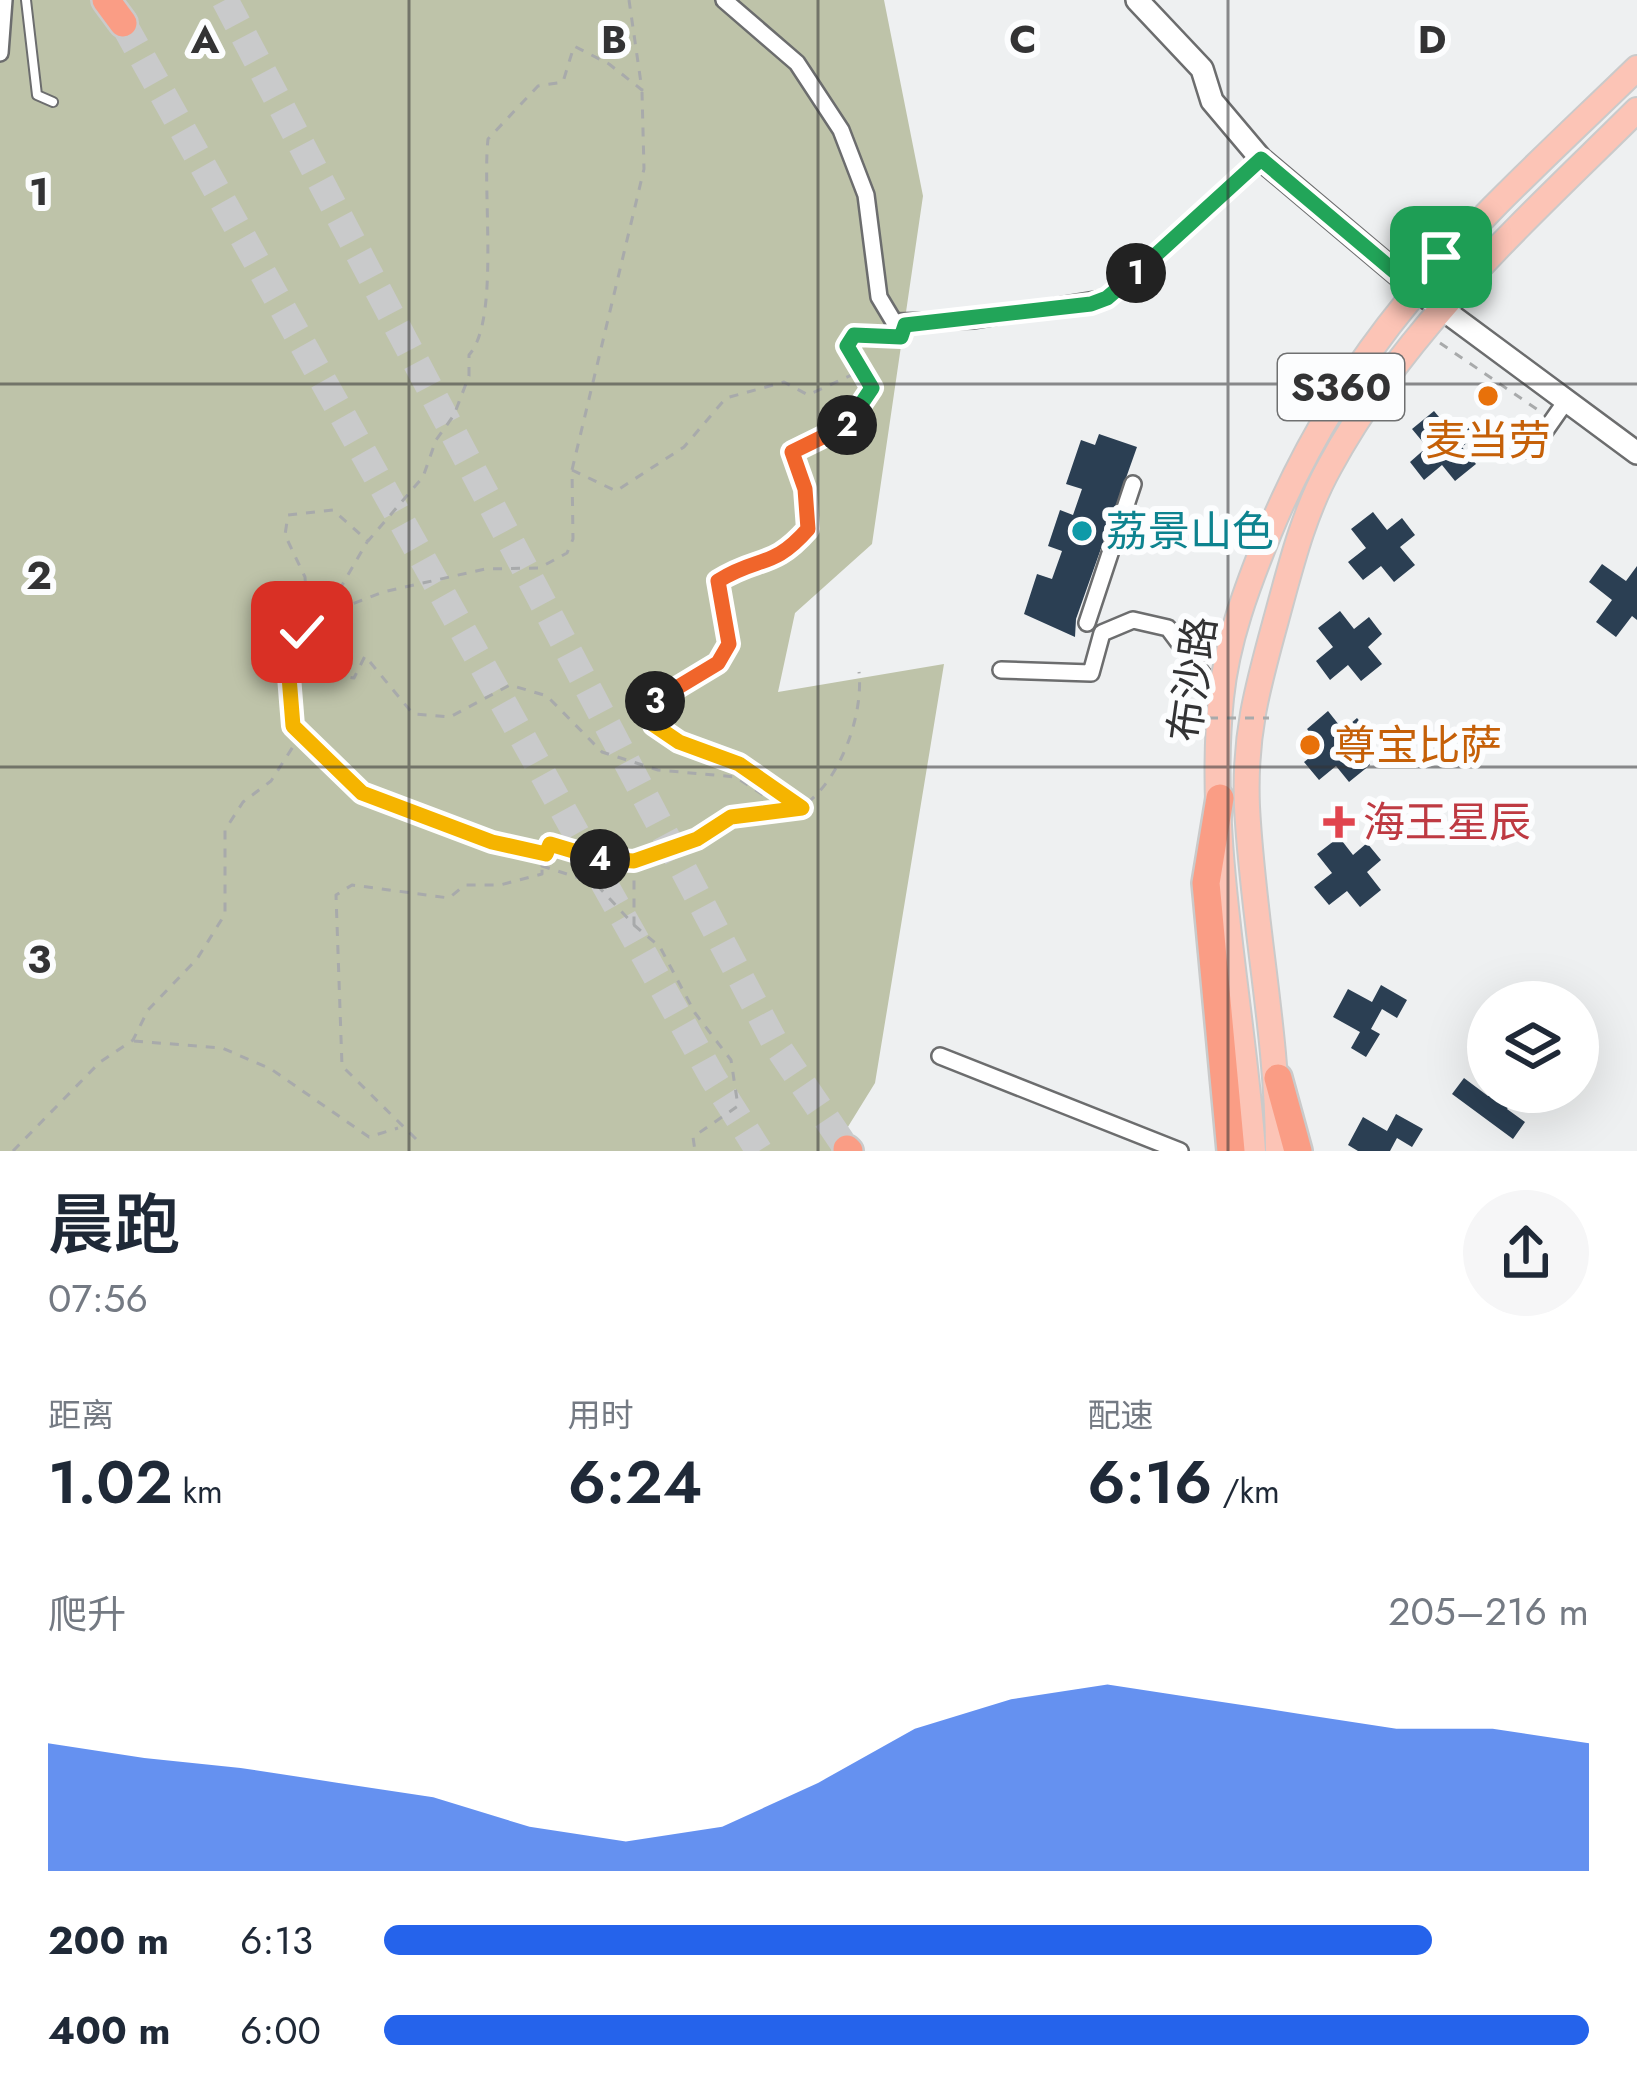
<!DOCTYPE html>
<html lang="zh">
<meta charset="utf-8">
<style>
:root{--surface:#fff;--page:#f6f6f7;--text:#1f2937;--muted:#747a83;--accent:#2563eb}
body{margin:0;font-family:Jost,"Noto Sans SC",sans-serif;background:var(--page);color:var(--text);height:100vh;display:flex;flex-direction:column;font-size:45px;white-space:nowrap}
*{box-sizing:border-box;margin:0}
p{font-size:39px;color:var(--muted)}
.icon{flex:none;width:66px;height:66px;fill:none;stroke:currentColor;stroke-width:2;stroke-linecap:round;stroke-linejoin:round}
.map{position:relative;height:1151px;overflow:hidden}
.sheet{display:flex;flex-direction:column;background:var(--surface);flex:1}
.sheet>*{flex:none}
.fabs{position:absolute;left:1467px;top:981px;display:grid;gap:24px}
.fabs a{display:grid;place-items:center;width:132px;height:132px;border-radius:50%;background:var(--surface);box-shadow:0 12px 48px #0002;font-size:60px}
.pin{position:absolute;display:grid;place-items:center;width:102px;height:102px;color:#fff;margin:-51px;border-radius:24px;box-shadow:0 6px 18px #0006}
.km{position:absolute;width:60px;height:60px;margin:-30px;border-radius:50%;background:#222;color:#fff;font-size:33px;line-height:60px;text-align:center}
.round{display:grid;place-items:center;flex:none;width:126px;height:126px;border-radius:63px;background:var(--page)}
.overview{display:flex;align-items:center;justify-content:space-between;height:204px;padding:0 48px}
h1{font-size:66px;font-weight:600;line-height:90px}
.stats{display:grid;grid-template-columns:repeat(3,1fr);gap:18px;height:204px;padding:12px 48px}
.stats div{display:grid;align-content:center}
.stats b{font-size:60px;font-weight:600}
.stats small{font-size:33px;font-weight:400}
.stats p{font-size:33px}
.chart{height:336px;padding:24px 48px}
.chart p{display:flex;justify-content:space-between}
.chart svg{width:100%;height:216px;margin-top:12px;fill:var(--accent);opacity:.7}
ul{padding:0 48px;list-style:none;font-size:39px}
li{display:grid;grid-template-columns:192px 144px 1fr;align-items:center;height:90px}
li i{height:30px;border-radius:15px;background:var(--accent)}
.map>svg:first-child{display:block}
.green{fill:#bec3a9}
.building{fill:#2b3f53}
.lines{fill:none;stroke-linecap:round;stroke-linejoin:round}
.highway-tunnel{stroke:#c9cacb;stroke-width:27;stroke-dasharray:27 14;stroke-linecap:butt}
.lane-casing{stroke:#6c6d6e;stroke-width:12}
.street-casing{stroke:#6c6d6e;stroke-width:20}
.secondary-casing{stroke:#6c6d6e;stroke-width:26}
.primary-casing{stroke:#cacaca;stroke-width:28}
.highway-casing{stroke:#cacaca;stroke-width:32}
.path{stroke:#a8aaab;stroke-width:3;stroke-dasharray:9 9;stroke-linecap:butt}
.lane{stroke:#fff;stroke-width:8}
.street{stroke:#fff;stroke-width:15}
.secondary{stroke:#fff;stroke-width:21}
.primary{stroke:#fcc4b6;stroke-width:24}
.highway{stroke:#fa9d85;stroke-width:27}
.path-bridge{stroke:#a8aaab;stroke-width:3;stroke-dasharray:9 9;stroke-linecap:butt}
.split-1-casing{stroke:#fff;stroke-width:24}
.split-2-casing{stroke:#fff;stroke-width:24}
.split-3-casing{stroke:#fff;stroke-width:24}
.split-4-casing{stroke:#fff;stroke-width:24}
.split-5-casing{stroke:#fff;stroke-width:24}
.split-1{stroke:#22a559;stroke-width:15}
.split-2{stroke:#22a559;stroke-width:15}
.split-3{stroke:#f0652b;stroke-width:15}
.split-4{stroke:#f5b400;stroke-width:15}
.split-5{stroke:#f5b400;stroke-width:15}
.grid{fill:none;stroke:#333334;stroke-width:3;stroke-opacity:0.55}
.food-dot{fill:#e8710a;stroke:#fcfdfe;stroke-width:4.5}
.culture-dot{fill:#0f9aa8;stroke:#fcfdfe;stroke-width:4.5}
.health-dot{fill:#e0444e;stroke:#fcfdfe;stroke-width:4.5}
.labels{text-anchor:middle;stroke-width:12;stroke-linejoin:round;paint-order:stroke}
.shield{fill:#fcfdfe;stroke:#6f7071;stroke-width:3}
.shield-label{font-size:39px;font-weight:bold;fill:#333334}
.food-label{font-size:42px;fill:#c56008;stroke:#fcfdfe}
.culture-label{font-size:42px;fill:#0d838f;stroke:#fcfdfe;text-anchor:start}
.street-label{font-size:42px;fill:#333334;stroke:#fcfdfe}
.health-label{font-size:42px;fill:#be3a42;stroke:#fcfdfe;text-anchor:start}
.grid-label{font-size:39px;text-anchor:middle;font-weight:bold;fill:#333334;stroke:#fcfdfe;stroke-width:12;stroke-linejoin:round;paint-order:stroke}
</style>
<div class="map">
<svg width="1637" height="1151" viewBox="0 0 1637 1151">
<rect width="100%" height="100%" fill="#eef0f1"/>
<path class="green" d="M0,0H884L923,196L872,544L795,613L778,692L944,664L875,1083L833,1151H0Z"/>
<path class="building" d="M1434,411L1449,429L1463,418L1476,435L1462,447L1476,464L1455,481L1442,465L1424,480L1410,462L1427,447L1412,429Z
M1099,434L1137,447L1076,619L1075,637L1024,614L1037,574L1052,579L1062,551L1048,546L1060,510L1073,515L1082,489L1066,484L1081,440L1095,445Z
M1373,512L1387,530L1402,518L1415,535L1400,547L1415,565L1394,582L1381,566L1363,580L1348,562L1366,548L1351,529Z
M1602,564L1626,581L1637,566V620L1632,616L1616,637L1596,622L1612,600L1589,582Z
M1340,611L1354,629L1369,617L1382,634L1368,647L1382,664L1361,681L1348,665L1330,680L1316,661L1333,647L1318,628Z
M1328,711L1343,730L1357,718L1371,735L1356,747L1370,765L1349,782L1336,766L1319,780L1304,762L1322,748L1307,729Z
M1339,837L1353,855L1367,843L1381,860L1367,872L1381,890L1360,907L1347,891L1329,905L1314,887L1332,873L1317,854Z
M1381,985L1407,1000L1397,1018L1382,1009L1371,1029L1380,1034L1366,1057L1351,1048L1360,1032L1333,1017L1348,989L1372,1002Z
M1464,1078L1488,1096L1519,1092L1507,1109L1525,1122L1513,1139L1452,1094Z
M1396,1114L1423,1129L1412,1147L1397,1138L1390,1151H1358L1348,1145L1363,1117L1387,1131Z"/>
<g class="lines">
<path class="highway-tunnel" d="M225,0L775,1043L847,1149
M123,23L713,1078L759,1151"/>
<g class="lane-casing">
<path id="lane" d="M26,0L37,95L53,102"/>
</g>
<g class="street-casing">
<path id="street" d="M724,0L797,63L841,130L866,195L879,297L894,322L974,320L1107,298L1261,159
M0,53L4,0
M1531,451L1566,401
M1087,623L1133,484
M1001,670L1091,673L1102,633L1133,620L1168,628L1221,699
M940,1056L1180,1151"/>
</g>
<g class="secondary-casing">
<path id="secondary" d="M1137,0L1202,69L1212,101L1261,159L1414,288L1637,453"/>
</g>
<g class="primary-casing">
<path id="primary" d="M1253,1151C1243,1004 1206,844 1221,698C1227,640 1247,587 1269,533C1354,326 1481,219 1637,68
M1278,1151C1278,1035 1253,923 1247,807C1244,735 1257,689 1276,620C1290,569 1303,514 1330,466C1405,328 1526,220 1637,110"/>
</g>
<g class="highway-casing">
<path id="highway" d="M106,0L123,23
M1220,798L1206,883L1231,1151
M1278,1078L1298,1151
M847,1149L849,1151"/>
</g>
<path class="path" d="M1440,343L1541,412
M860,370L847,346L854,335L888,334
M572,470L616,491L684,447L726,398L784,382L808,395L860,371L872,388L851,423L792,452L805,489L808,529C772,570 759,555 718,581L729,644L718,663L655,696L654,725L679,742L739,764L802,808
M330,606L367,542
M337,610L383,592L485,569L539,568L567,553L573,539L572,470L644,169L642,92
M313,646L329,674L354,678L365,656L413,714L450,717L510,685L547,696L602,752L658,770L736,777L790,813L731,817L697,839L648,856L602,860
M296,729L362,793L492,842L546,854
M792,812C836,793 864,719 859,672
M550,844L602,860L595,883L542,866Z
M597,885L634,925V862
M634,925L660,947L695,1013L731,1060L738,1106L693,1137L695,1151
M134,1041L222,1048L271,1069L369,1137L398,1128
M416,1139L342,1066L336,895L352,885L449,898L465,885H500L542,874V866
M13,1151L100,1062L133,1040L148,1010L197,959L225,914V830L243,802L271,781L296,742L288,664L300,641L307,608L305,577L285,535L288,515L333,510L368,541L423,477L436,440L454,415L469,376V355C500,320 482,194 488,139L538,86L563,82L574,46L609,64L642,90L629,0"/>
<use href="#lane" class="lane"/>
<use href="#street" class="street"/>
<use href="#secondary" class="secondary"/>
<use href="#primary" class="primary"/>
<use href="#highway" class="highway"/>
<path class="path-bridge" d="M1209,718H1269"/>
</g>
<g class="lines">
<g class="split-1-casing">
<path id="split-1" d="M1136,273L1261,159L1414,288L1441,257"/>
</g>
<g class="split-2-casing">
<path id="split-2" d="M847,425L872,388L847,346L854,335L901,337L905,325L1091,304L1107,298L1136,273"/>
</g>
<g class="split-3-casing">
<path id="split-3" d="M655,701L718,663L729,644L718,581C759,555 772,570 808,529L805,489L792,452L847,425"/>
</g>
<g class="split-4-casing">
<path id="split-4" d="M600,859L634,861L697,839L731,817L802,808L739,764L679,742L654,725L655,701"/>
</g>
<g class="split-5-casing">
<path id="split-5" d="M302,632L288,664L293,726L362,793L492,842L546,854L550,844L600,859"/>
</g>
<use href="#split-1" class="split-1"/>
<use href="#split-2" class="split-2"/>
<use href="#split-3" class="split-3"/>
<use href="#split-4" class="split-4"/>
<use href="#split-5" class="split-5"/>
</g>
<path class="grid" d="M409,0V1151M818,0V1151M1228,0V1151M0,384H1637M0,767H1637"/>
<g class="food-dot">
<circle cx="1488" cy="396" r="12"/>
<circle cx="1310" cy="745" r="12"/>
</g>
<circle class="culture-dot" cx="1082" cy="531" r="12"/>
<path class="health-dot" d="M1333 804h12v12h12v12h-12v12h-12v-12h-12v-12h12z"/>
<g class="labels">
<rect class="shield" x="1278" y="354" width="126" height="66" rx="9"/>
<g class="shield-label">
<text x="1341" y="401">S360</text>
</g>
<g class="food-label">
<text x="1488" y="455">麦当劳</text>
<text x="1334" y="760" text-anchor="start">尊宝比萨</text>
</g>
<g class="culture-label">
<text x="1106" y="546">荔景山色</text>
</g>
<g class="street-label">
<text transform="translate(1192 679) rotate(-82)" y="15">布沙路</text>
</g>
<g class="health-label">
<text x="1363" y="837">海王星辰</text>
</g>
</g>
<g class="grid-label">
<text x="205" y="53">A</text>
<text x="614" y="53">B</text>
<text x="1023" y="53">C</text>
<text x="1432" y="53">D</text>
<text x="39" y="205">1</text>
<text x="39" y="589">2</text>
<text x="39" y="973">3</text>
</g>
</svg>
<div class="fabs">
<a><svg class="icon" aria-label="layers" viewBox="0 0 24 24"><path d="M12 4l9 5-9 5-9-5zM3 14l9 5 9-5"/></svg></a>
</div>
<div class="pin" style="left:1441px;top:257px;background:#1e9e55"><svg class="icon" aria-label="arrive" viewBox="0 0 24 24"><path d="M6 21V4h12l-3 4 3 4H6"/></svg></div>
<div class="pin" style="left:302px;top:632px;background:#d93025"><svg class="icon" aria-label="check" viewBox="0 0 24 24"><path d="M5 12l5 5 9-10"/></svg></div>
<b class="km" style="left:1136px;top:273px">1</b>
<b class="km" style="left:847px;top:425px">2</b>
<b class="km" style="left:655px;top:701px">3</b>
<b class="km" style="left:600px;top:859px">4</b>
</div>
<section class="sheet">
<div class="overview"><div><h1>晨跑</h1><p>07:56</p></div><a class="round"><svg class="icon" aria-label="share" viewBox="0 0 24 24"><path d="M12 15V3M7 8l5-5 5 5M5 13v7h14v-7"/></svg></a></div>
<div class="stats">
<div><p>距离</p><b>1.02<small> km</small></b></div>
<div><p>用时</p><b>6:24</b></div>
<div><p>配速</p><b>6:16<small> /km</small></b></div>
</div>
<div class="chart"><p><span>爬升</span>205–216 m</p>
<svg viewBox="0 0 160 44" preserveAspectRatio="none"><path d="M0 44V18L10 21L20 23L30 26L40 29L50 35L60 38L70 35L80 26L90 15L100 9L110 6L120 9L130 12L140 15L150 15L160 18V44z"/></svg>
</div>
<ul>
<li><b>200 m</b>6:13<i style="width:87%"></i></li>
<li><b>400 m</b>6:00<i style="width:100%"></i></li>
</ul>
</section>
